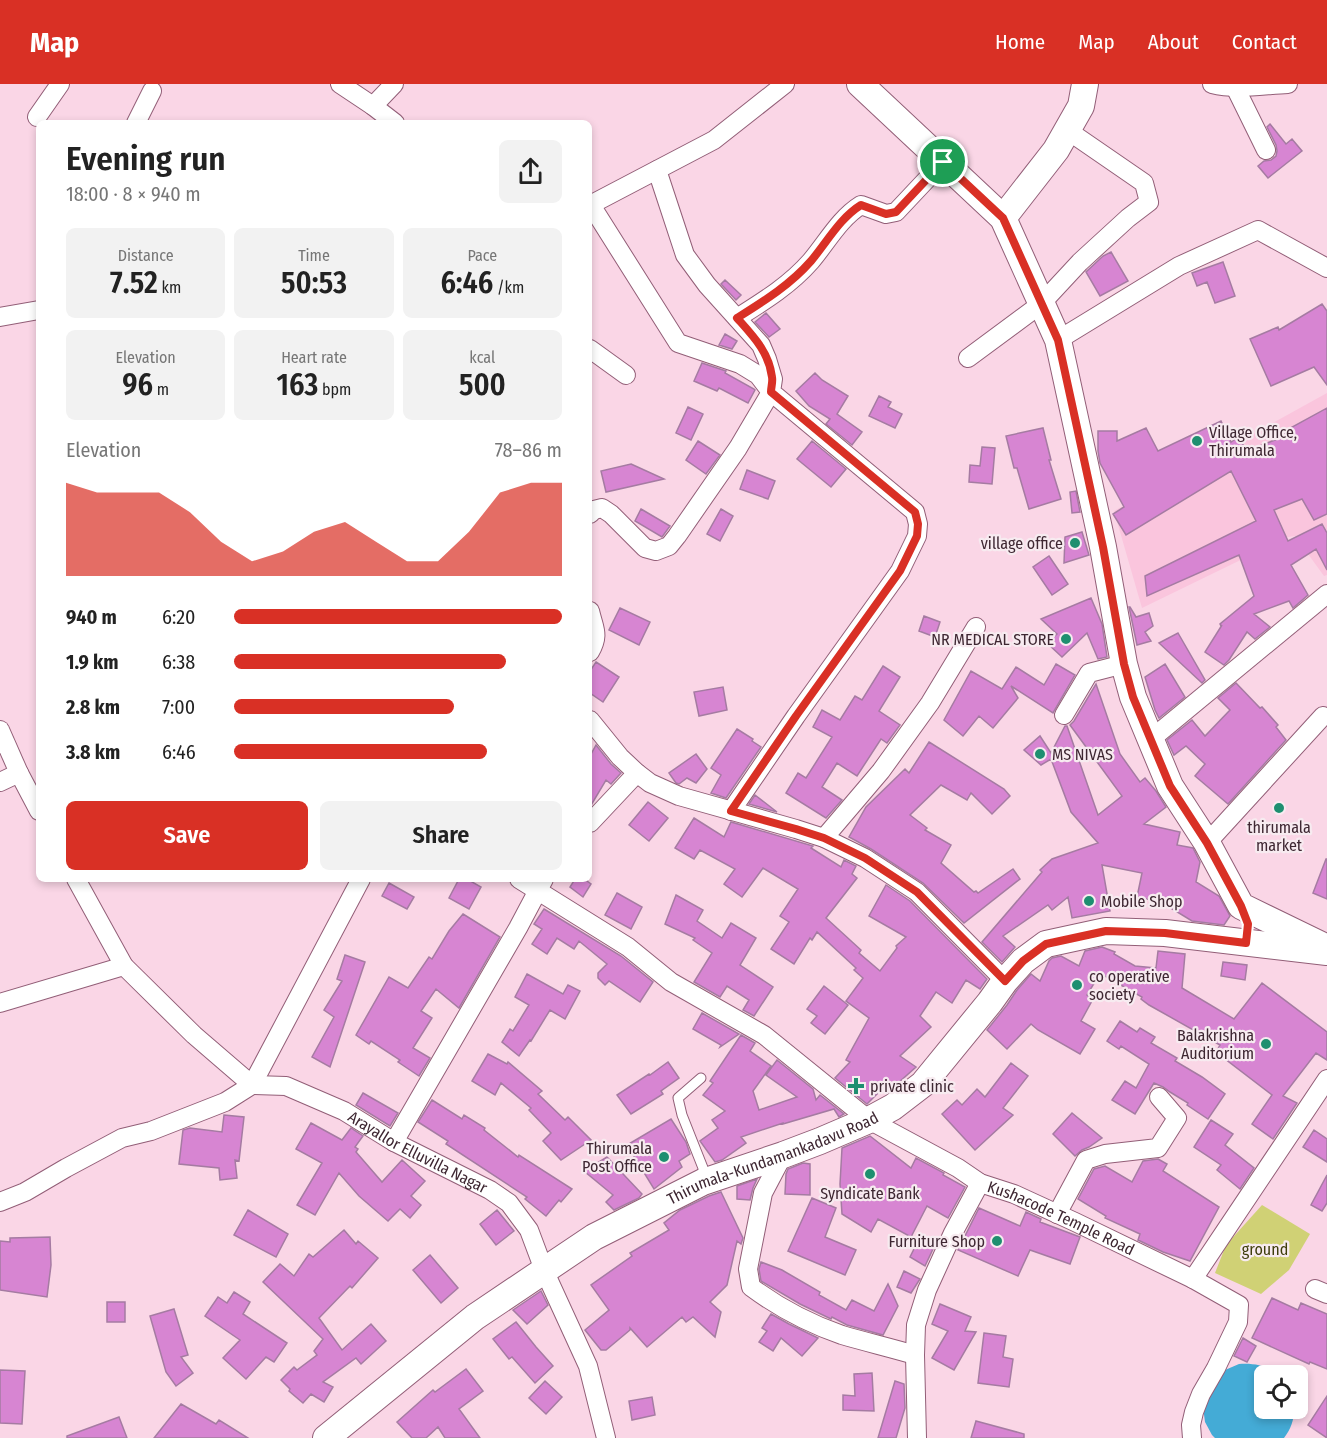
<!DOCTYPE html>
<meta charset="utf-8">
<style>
:root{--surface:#fff;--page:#f2f2f2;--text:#222;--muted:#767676;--accent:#d93025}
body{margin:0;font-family:"Fira Sans Condensed",sans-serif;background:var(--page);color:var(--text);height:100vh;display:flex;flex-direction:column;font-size:22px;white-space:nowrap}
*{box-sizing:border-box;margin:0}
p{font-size:20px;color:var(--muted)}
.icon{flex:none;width:33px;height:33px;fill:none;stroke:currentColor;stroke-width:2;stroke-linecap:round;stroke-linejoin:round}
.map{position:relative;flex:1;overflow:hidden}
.sheet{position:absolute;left:36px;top:36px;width:556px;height:762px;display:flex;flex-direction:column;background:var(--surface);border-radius:9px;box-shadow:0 3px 9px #0003}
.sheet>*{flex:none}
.buttons{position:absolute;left:1254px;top:1281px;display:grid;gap:12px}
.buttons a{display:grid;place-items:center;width:54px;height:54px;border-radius:9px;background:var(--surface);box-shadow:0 3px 9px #0003;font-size:30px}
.pin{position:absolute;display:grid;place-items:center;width:51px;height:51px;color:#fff;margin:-26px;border:3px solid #fff;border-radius:50%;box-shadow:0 2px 6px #0007}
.round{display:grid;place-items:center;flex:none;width:63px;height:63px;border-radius:9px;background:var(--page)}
.summary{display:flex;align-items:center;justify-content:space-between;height:102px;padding:0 30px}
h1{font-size:33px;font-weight:600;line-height:45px}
.stats{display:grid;grid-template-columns:repeat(3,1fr);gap:9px;height:102px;padding:6px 30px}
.stats div{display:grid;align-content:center;border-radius:9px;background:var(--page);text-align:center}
.stats b{font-size:30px;font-weight:600}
.stats small{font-size:16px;font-weight:400}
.stats p{font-size:16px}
.chart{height:168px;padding:12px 30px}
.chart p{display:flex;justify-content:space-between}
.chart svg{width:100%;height:108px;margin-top:6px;fill:var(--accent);opacity:.7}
.action{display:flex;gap:12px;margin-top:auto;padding:12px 30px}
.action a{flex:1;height:69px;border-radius:9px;background:var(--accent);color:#fff;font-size:24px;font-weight:600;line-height:69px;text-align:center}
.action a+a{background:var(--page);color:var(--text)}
ul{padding:0 30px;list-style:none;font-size:20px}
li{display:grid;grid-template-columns:96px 72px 1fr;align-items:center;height:45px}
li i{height:15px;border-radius:8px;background:var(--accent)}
header{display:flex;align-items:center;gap:36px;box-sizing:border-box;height:84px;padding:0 30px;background:var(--accent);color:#fff}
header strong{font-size:28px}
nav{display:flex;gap:33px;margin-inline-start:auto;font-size:21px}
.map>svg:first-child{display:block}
.built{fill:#fac5dd}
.green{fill:#d0d175}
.water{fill:#44abd6}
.building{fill:#d785d2;stroke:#a57ba2;stroke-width:1.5}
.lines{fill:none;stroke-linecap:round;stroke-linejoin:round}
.lane-casing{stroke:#925e77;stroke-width:11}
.street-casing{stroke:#925e77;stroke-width:20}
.secondary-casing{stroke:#925e77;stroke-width:28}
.lane{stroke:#fff;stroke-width:9}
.street{stroke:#fff;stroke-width:18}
.secondary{stroke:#fff;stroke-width:26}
.route-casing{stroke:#fff;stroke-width:12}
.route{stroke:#d93025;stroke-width:8}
.poi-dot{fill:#1e8f70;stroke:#f7ebf0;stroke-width:2}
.labels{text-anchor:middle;stroke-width:4.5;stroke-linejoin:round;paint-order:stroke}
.poi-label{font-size:16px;fill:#3e2732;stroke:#f7ebf0;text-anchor:start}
.street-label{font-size:16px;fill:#3e2732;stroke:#f7ebf0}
.park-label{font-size:16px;fill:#3e3d0b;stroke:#f7ebf0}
</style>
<header>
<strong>Map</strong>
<nav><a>Home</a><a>Map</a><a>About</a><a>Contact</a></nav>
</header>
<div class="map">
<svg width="1327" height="1354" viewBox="0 0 1327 1354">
<rect width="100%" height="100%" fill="#fad6e6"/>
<path class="built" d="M1327,309V491L1324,492L1295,452L1288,453L1142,524L1114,427Z"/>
<path class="green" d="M1262,1121L1310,1150L1289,1186L1261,1210L1215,1189L1226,1161Z"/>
<path class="water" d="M1239,1280C1256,1279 1266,1282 1280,1291L1264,1292V1324L1294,1325C1294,1336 1291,1345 1284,1354H1215L1212,1351L1205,1338L1203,1323L1214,1295L1225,1286Z"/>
<path class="building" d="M1270,40L1286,60L1292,55L1302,67L1268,94L1258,82L1264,77L1271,76L1276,72L1277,67L1276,61L1267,43Z
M1111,168L1128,197L1100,212L1086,188L1103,172Z
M1223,178L1235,212L1215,219L1207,198L1197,202L1192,189Z
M725,196L741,211L736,216L721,200Z
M1322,220L1327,227V301L1314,283L1271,302L1250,255L1278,243L1279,246Z
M766,229L780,245L769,253L755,238Z
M725,250L737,257L732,265L719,261Z
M702,279L726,287L725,289L754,305L755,306L748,319L719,304L717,307L694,297Z
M815,289L822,296L848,312L837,330L862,348L852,361L826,340L830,335L809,322L796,307Z
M879,312L891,318L888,323L902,330L895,344L869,332Z
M688,323L703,330L691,356L676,349Z
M1327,324V430L1314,436L1302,415L1274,426L1288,457L1322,440L1327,449V486L1316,465L1291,481L1308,511L1293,524L1289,517L1254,530L1270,543L1255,555L1247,548L1229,576L1224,581L1205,568L1222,541L1221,542L1220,540L1254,512L1239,471L1147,512L1145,492L1256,437L1231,387L1126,451L1113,430L1124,423L1100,379L1098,367V347H1117V357L1146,344L1158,367L1221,337L1231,358L1238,353L1247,367L1285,352L1283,348Z
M1043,344L1051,376H1049L1061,415L1029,425L1017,384H1014L1006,352Z
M698,357L720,371L706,390L686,376Z
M812,357L846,385L831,403L797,375Z
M982,363L995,364L992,400L969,398L970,381L980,382Z
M631,380L664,395L606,408L601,387Z
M747,386L775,397L768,415L740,405Z
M1076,407L1080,428L1072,429L1070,408Z
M641,425L670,442L662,453L635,437Z
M721,425L733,432L720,457L707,450Z
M1082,448L1089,471L1064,479L1065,453Z
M1049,472L1068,500L1052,511L1033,483Z
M1091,514L1102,540L1107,573L1098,575L1087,549L1062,573L1047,559L1057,550L1041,535Z
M1129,523H1130L1136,533L1149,529L1153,542L1145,548L1151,557L1137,561Z
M620,524L650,538L639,561L609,546Z
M924,532L940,538L935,553L919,547Z
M1178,549L1205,596L1202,599L1159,559Z
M596,578L619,593L603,618L590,609V587Z
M1056,580L1075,591L1053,629L1011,602L1018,614L993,644L979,632L963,652L944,636L971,587L1002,605L1016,583L1044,601Z
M1165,580L1185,613L1159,634L1155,626L1145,593Z
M883,582L900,593L879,627L900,641L887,659L881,655L857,692L837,679L822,703L842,716L826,734L786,709L798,689L806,694L832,653L813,643L822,626L840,636L855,612L862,616Z
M1236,599L1260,624L1262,623L1278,641L1276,643L1286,656L1228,720L1195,692L1205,680L1186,662L1174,671L1167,656L1192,636L1205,652L1230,626L1218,614Z
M1096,600L1120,670L1140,698L1145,694L1156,707L1166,723L1144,740L1180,748L1177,761L1193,764L1200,778L1196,798L1219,812L1230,832L1224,841L1192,837L1161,818L1137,813L1142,789L1102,781L1110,827L1072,834L1068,813L1052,826L1048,821L1003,852L1015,863L1002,878L982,858L1042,788L1040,786L1052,775L1098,759L1071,728L1051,675L1041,681L1024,666L1040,652L1051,669L1065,642H1067L1098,731L1122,712L1070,641L1074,637Z
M723,603L727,626L699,632L694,608Z
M737,645L753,655L752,657L761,663L726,714L711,709L721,691L711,684Z
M929,658L1004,705L1010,712L992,730L971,709L967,716L941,701L910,731L927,744L925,746L951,761L941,779L974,808L976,807L978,809L1013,785L1020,795L964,839L923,799L871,765L849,753L866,723L905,685L909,689Z
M596,661L611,680L621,689L611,700L606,696L590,723V672Z
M696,670L707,685L696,699L687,694L679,700L676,699L669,689Z
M755,711L777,728L749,720Z
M648,718L668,734L649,757L629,741Z
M694,734L724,753L731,738L813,762L811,764L841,783L844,776L856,782L852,790L857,794L826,834L861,866L859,869L880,887L897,864L896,862L906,853L869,832L886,801L910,817L987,895L980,905L966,896L952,919L936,908L920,932L931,943L900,972L916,983L889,1007L884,1003L867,1020L835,994L850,978L846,976L869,934L846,917L863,894L854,886L856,884L817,848L812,856L810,854L794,880L771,865L789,838L780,832L798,805L763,784L742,813L724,800L735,785L700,766L694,775L675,764Z
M1326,775H1327V815L1313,809Z
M459,795H467L481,803L469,825L449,814Z
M575,795H584L591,800L583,813L570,803Z
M389,799L414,813L407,825L382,812Z
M617,809L642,823L631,845L605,831Z
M676,811L703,826L697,837L722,854L731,839L756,854L740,881L773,903L754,932L743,926L749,916L727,902L720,913L694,898L712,869L693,856L695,854L665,840Z
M544,825L621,872L653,898L640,918L609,897L605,901L598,894V889L607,880L579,857L574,865L557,854L547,870L532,860L542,845L534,840Z
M463,830L500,853L459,924L436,905L421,927L432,934L413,964L430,974L419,992L398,978L400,976L371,957L369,960L356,951L389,893L408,904L429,873L432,875L449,847Z
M1102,863L1115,868L1114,870L1135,882L1156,884L1158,867L1185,870L1182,904L1234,935L1262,899L1327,948V976L1316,969L1283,1012L1297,1019L1273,1055L1252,1040L1272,1011L1216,968L1220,961L1149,921L1141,915L1142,913L1105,892L1104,894L1099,891L1087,911L1093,915L1081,937L1095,945L1080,970L1038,946L1031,940L1007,965L987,946L1007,921L1017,906L1031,890L1040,897L1049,877L1052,874L1061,872L1079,882L1085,867Z
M345,871L365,878L330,983L312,973L334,933L324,926L342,897L337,895Z
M1223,878L1247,881L1245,896L1221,892Z
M527,890L563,910L568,901L580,907L565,935L550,926L531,957L530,956L519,972L502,958L510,945L513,947L529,921L515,913Z
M824,902L848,921L825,950L811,939L817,932L807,925Z
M702,929L739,950L720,963L721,961L693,945Z
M1120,937L1137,948L1140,944L1155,953L1151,959L1177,974L1175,977L1202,993L1225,1010L1208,1035L1187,1021L1188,1019L1170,1008L1163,1003L1154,999L1135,1030L1112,1016L1125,997L1136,1004L1149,980L1121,962L1119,965L1107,957Z
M741,951L755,959L750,967L771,982L753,1007L759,1026L797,1013L766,991L777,976L813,1005L816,1016L820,1011L844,1030L839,1033L834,1025L783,1040V1039L741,1053L746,1059L722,1076L715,1078L700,1057L718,1044L712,1036L725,1027L703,1011L713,999L710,997Z
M488,970L507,980L508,978L542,1007L538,1010L565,1036L568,1033L591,1056L561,1076L543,1057L551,1049L529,1026L531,1024L501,999L495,1011L472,997Z
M668,978L679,994L661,1007L663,1010L631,1030L617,1011L649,990L650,991Z
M1011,979L1028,992L1003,1024L1013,1031L975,1066L942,1030L957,1016L962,1021L977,1005L985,1013Z
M363,1009L398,1029L390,1042L356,1021Z
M432,1016L462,1035L464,1031L485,1044L484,1046L518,1073L519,1071L572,1105L561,1118L559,1116L546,1132L525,1115L527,1113L446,1060L448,1057L418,1038Z
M1072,1029L1102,1054L1089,1063L1082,1066L1075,1072L1053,1050Z
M224,1031L244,1033L239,1077L235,1076L237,1094L220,1096L219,1084L179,1080L183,1046L190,1044L222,1048Z
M671,1035L686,1058L690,1070L679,1077L682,1083L654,1105L627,1061Z
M1211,1036L1233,1050L1225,1061L1254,1084L1240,1105L1217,1086L1221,1081L1194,1063Z
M311,1039L342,1056L351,1044L363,1052L355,1063L358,1065L356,1068L382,1098L402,1076L425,1097L411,1112L421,1121L410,1134L400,1125L388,1137L359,1112L339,1089L315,1131L297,1121L322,1079L296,1065Z
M1314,1046L1327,1055V1078L1303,1063Z
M870,1052L911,1084L916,1074L944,1089L943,1091L965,1103L948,1134L927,1122L911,1153L878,1135L871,1148L842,1130L840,1100L842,1064Z
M607,1073L642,1110L639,1114L614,1126L606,1118L613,1111L584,1087Z
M1158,1075L1167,1080L1163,1087L1219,1123L1190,1177L1163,1168L1138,1156L1140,1150L1105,1134L1106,1132L1078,1115L1094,1085L1105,1082L1132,1098L1143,1077Z
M803,1079L810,1080V1111L785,1110L786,1090L788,1085Z
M1327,1091V1119L1322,1127L1311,1121Z
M757,1095L753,1104L750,1116L737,1115V1102Z
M721,1108L743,1154L741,1160L737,1157L727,1201L710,1218L721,1228L715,1253L693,1233L686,1238L682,1233L647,1263L630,1244V1246L606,1266H601L585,1246L609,1226L591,1201L632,1172L630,1169L669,1146L664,1139L680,1126L709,1112Z
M812,1114L836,1124L825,1153L856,1166L845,1191L788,1167Z
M979,1124L1020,1142L1026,1128L1041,1135L1040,1138L1080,1153L1070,1180L1030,1166L1018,1192L958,1166Z
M248,1126L288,1150L276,1173L234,1151Z
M497,1126L514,1147L496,1161L480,1140Z
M344,1146L356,1160L358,1157L378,1174L352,1204L350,1202L319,1234L342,1266L371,1240L386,1257L361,1280L356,1274L323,1298L333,1303L324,1318L311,1310L303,1319L289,1307L290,1305L281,1296L294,1283L297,1286L317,1271L314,1267L323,1255L263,1198L280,1180L294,1192L309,1170L313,1173Z
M50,1153L51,1181L47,1213L0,1206V1157L10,1158V1154Z
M918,1157L933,1165L925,1182L910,1173Z
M430,1171L458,1204L441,1219L413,1186Z
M761,1178L782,1186L820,1208L819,1211L846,1226L852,1216L874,1227L888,1200L898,1222L883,1251L847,1241L832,1233L831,1235L800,1220L761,1197L759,1185Z
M904,1187L920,1195L911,1209L897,1203Z
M541,1207L548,1221L527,1240L513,1226Z
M234,1208L250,1218L243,1230L287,1259L274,1278L266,1273L246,1295L223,1274L240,1256L205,1232L218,1213L227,1219Z
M1272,1214L1298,1226L1301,1219L1327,1230V1285L1310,1278L1309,1280L1252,1254Z
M107,1218H125V1238H107Z
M940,1220L971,1233L965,1247L976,1248L954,1286L932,1274L948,1247L932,1240Z
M174,1225L188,1271L181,1273L193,1289L176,1302L166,1288L150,1232Z
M771,1230L789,1240L818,1254L802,1272L781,1254L773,1267L759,1258L767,1247L762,1244Z
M516,1238L536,1263L553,1282L535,1299L512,1273L509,1275L493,1255Z
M984,1249L1006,1252L1003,1273L1013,1275L1009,1303L978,1299Z
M1243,1254L1256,1262L1247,1278L1234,1272Z
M466,1285L483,1307L459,1325L480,1354H445L438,1343L426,1354H412L397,1338L433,1306L435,1308Z
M0,1286L25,1287L22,1340L0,1339Z
M872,1289L874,1327L843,1326V1311L855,1312L854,1290Z
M545,1297L562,1313L546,1330L529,1314Z
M895,1297L904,1300L905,1324L896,1354H878Z
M1327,1312V1354L1308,1341Z
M652,1313L655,1331L632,1336L629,1317Z
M181,1320L216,1340L219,1336L248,1354H154Z
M119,1333L127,1354H67V1352Z
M976,1337L1024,1350V1354H971Z"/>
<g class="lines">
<g class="lane-casing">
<path id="lane" d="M701,994L678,1014L682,1031L703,1084V1095"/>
</g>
<g class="street-casing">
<g id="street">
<path d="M340,0L373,22L395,39"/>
<path d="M1212,0C1236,6 1263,1 1288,0"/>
<path d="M1235,3L1266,66"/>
<path d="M373,22L394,0"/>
<path d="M37,33L60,0"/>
<path d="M136,39L152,7"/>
<path d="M657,86L685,171L707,201L761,261L767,275L773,295L771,308L915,428L918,440L917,452L900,487L796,632L731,727"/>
<path d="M590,121L714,56L785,0"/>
<path d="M0,233L39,226"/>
<path d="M737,234C764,217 790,201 811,177C827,158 840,134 861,121L886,130L896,128L943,78"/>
<path d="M1058,256L1179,182L1258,146L1327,184"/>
<path d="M590,265L626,291"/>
<path d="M968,274L1041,220L1080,178L1128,134L1149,118L1144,99L1067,46"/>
<path d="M590,430L594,426L602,424L611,430L645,464L656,467L669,462L677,452L738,364L771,308L758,291L740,280L678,259L591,121"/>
<path d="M590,527C594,545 600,550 590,568"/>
<path d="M1064,631L1089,589L1124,580"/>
<path d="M590,636L620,673L637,689L650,699L679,712L796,745L824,754L865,774L917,808L1005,897"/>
<path d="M0,646L19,689"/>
<path d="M1150,656L1327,510"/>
<path d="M0,698L19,689L39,727"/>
<path d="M590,739L637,689"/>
<path d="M824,754L881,687L930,619L976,543"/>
<path d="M1207,759L1323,632"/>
<path id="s1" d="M76,795L124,882L194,951L252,1001L286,1002L344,1027L394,1058L490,1106L509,1119L529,1146L544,1186L588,1282L606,1354"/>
<path id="s2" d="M519,795L628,863L671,898L764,951L869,1036L958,1084L980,1099L1014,1110L1075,1138L1193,1195L1239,1221L1238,1238L1216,1284L1201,1310L1194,1328L1191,1341L1192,1354"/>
<path d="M0,919L124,882"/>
<path d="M394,1058L518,844L544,795"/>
<path d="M783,1071L763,1109L748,1185L751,1203C778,1223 810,1240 842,1251C866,1258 891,1264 915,1271"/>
<path d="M0,1118L25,1108L66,1084L122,1054L151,1047L225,1018L252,1001L361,795"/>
<path d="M1057,1130L1086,1076L1105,1070L1158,1064L1177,1034L1159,1013"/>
<path d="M1193,1195L1327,995"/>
<path d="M1315,1205L1327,1210"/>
<path d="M917,1354L915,1271L916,1241L927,1206L953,1149L980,1099"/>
</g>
</g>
<g class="secondary-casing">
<g id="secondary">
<path d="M860,0L1003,134L1058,256L1103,463L1124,580L1133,613L1170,702L1207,759L1241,822L1321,861"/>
<path d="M1003,134L1056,66L1081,22L1085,0"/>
<path id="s3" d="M326,1354L475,1233L594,1153L703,1098L783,1071L820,1057L869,1036L893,1023L923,1000L990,918L1005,897L1023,877L1046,860L1106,847L1165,849L1327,868"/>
</g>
</g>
<use href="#lane" class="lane"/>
<use href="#street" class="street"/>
<use href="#secondary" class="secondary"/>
</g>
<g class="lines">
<g class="route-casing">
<path id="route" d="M943,78L1003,134L1058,256L1103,463L1124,580L1133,613L1170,702L1207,759L1241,822L1248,840L1246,859L1165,849L1106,847L1046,860L1023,877L1005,897L917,808L865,774L824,754L796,745L731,727L796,632L900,487L917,452L918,440L915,428L771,308C771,303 773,298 772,293C769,268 753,252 737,234C764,217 790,201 811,177C827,158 840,134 861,121L886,130L896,128Z"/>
</g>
<use href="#route" class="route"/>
</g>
<g class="poi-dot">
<circle cx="1197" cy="357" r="6"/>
<circle cx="1075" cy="459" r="6"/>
<circle cx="1066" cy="555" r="6"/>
<circle cx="1040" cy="670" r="6"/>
<circle cx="1279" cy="724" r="6"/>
<circle cx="1089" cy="817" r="6"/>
<circle cx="1077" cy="901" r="6"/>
<circle cx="1266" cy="960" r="6"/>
<path d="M853 993h6v6h6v6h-6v6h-6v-6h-6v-6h6z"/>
<circle cx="664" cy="1073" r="6"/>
<circle cx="870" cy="1090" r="6"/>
<circle cx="997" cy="1157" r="6"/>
</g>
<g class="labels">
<g class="poi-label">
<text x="1209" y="354">Village Office,<tspan x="1209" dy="18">Thirumala</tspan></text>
<text x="1063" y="465" text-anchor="end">village office</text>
<text x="1054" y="561" text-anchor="end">NR MEDICAL STORE</text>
<text x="1052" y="676">MS NIVAS</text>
<text x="1279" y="749" text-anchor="middle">thirumala<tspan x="1279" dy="18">market</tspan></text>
<text x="1101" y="823">Mobile Shop</text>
<text x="1089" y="898">co operative<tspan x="1089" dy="18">society</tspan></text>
<text x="1254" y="957" text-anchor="end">Balakrishna<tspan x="1254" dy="18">Auditorium</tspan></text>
<text x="870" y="1008">private clinic</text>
<text x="652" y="1070" text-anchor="end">Thirumala<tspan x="652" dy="18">Post Office</tspan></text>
<text x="870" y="1115" text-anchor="middle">Syndicate Bank</text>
<text x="985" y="1163" text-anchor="end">Furniture Shop</text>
</g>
<g class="street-label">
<text dy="6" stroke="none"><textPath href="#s1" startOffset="456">Arayallor Elluvilla Nagar</textPath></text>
<text dy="6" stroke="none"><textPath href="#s3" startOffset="531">Thirumala-Kundamankadavu Road</textPath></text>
<text dy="6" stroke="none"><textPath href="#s2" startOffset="642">Kushacode Temple Road</textPath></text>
</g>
<g class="park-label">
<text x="1265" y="1171">ground</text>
</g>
</g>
</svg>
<div class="buttons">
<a><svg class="icon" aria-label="locate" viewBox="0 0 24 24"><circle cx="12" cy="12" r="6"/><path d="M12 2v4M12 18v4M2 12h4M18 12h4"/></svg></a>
</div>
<div class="pin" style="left:943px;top:78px;background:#1e9e55"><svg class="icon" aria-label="arrive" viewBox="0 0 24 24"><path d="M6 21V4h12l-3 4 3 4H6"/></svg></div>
<section class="sheet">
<div class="summary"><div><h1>Evening run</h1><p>18:00 · 8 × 940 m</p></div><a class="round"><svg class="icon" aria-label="share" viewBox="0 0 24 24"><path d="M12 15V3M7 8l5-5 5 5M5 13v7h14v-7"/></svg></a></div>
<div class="stats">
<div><p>Distance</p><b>7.52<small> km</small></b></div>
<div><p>Time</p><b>50:53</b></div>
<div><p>Pace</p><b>6:46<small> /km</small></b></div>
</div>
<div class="stats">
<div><p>Elevation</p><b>96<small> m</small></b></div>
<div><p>Heart rate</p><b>163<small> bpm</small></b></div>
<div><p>kcal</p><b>500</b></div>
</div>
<div class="chart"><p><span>Elevation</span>78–86 m</p>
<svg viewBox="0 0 160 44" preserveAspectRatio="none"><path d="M0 44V6L10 10L20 10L30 10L40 18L50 30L60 38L70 34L80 26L90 22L100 30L110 38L120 38L130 26L140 10L150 6L160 6V44z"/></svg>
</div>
<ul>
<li><b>940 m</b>6:20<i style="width:100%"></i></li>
<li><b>1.9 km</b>6:38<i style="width:83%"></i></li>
<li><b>2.8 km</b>7:00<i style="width:67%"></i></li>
<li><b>3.8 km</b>6:46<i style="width:77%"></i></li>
</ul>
<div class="action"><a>Save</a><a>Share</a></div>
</section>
</div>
